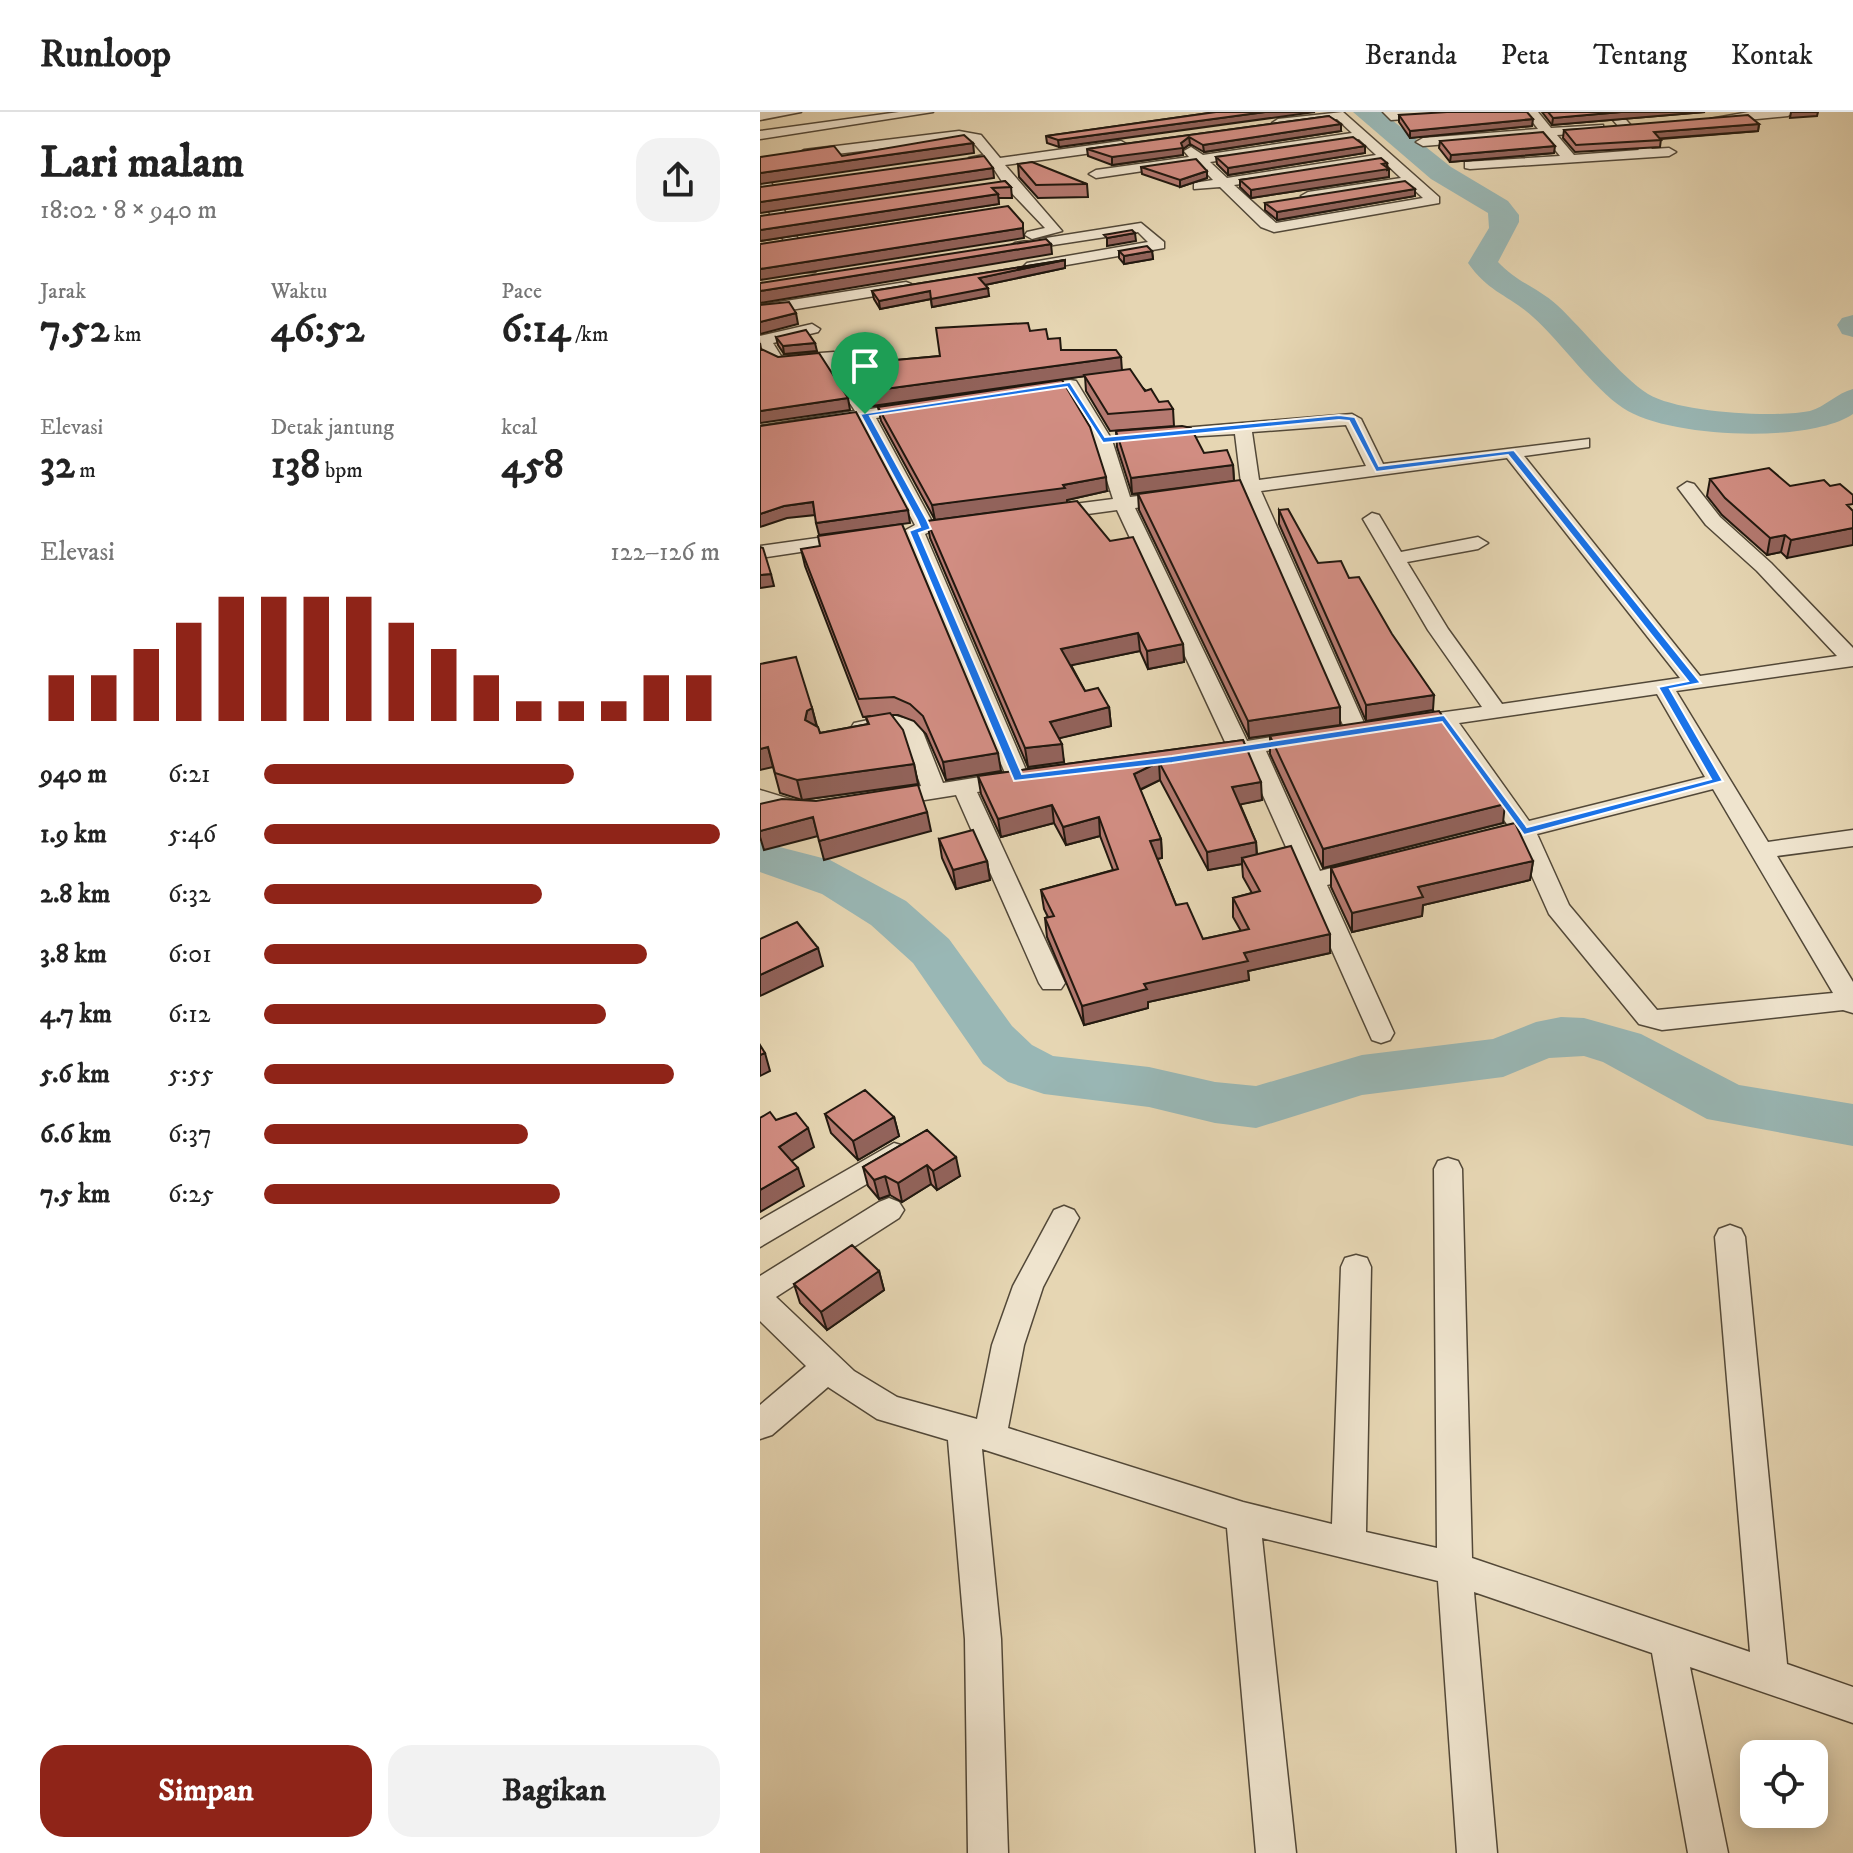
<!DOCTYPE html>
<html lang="id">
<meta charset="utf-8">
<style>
:root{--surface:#fff;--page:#f2f2f2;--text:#222;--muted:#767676;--line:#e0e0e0;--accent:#8f2418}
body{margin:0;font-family:"IM FELL DW Pica",serif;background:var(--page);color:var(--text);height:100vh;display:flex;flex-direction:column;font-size:30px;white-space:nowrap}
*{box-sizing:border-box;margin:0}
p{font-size:26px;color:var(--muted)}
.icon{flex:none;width:44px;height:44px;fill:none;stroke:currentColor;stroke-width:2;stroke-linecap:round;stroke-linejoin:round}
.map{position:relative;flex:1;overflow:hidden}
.side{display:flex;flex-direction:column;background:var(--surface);width:760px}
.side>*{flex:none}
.controls{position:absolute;left:980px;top:1628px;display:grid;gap:16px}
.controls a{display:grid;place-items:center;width:88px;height:88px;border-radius:16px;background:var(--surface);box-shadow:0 4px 20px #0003;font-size:40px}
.pin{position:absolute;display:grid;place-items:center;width:68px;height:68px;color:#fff;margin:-82px -34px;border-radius:50% 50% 50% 0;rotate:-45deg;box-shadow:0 0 8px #0007}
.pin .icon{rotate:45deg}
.round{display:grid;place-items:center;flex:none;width:84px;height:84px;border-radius:24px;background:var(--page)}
.overview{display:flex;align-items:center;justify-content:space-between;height:136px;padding:0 40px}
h1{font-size:44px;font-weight:700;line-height:60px}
.metrics{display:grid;grid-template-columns:repeat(3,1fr);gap:12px;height:136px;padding:8px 40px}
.metrics div{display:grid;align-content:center}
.metrics b{font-size:40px;font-weight:700}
.metrics small{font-size:22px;font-weight:400}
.metrics p{font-size:22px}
.chart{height:224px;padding:16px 40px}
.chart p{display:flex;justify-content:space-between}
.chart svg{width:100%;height:144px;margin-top:8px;stroke:var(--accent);stroke-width:6}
.primary-button{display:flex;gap:16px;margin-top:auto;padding:16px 40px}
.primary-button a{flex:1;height:92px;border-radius:24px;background:var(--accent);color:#fff;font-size:32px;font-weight:700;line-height:92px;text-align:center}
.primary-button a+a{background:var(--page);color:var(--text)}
ul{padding:0 40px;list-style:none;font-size:26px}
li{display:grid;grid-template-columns:128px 96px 1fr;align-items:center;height:60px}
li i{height:20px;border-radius:10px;background:var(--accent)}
header{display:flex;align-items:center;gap:48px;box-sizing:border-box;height:112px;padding:0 40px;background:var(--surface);border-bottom:2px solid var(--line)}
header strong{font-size:38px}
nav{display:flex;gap:44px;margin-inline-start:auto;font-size:28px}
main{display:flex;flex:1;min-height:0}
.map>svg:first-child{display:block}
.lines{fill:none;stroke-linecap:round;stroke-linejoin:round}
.river{fill:#99b7b5;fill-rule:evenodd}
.street-casing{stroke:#524838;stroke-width:3}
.street{fill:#efe4ce;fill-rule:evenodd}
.wall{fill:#b47970;stroke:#21180f;stroke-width:2;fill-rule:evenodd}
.shaded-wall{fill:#92635b;stroke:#21180f;stroke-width:2}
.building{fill:#d18d82;stroke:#21180f;stroke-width:2}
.route{fill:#1a73e8;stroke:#fff;stroke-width:2;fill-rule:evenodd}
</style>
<header>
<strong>Runloop</strong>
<nav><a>Beranda</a><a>Peta</a><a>Tentang</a><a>Kontak</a></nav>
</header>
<main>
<section class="side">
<div class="overview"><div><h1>Lari malam</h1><p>18:02 · 8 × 940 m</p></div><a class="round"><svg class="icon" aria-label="share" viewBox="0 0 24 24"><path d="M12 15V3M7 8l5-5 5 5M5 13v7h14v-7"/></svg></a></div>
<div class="metrics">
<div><p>Jarak</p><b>7.52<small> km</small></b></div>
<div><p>Waktu</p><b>46:52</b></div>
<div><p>Pace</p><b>6:14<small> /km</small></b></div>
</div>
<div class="metrics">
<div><p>Elevasi</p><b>32<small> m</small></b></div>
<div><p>Detak jantung</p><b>138<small> bpm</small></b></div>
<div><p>kcal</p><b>458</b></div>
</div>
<div class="chart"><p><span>Elevasi</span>122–126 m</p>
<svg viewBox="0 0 160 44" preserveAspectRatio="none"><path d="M5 44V30M15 44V30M25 44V22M35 44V14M45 44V6M55 44V6M65 44V6M75 44V6M85 44V14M95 44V22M105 44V30M115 44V38M125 44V38M135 44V38M145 44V30M155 44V30"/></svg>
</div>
<ul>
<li><b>940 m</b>6:21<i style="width:68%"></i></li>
<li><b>1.9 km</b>5:46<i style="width:100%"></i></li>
<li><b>2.8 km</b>6:32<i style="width:61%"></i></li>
<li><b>3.8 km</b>6:01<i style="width:84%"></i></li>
<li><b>4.7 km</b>6:12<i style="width:75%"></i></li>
<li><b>5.6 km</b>5:55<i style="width:90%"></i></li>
<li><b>6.6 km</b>6:37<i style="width:58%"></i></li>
<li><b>7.5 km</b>6:25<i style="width:65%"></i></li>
</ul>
<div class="primary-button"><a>Simpan</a><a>Bagikan</a></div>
</section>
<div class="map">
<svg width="1093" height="1741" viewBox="0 0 1093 1741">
<rect width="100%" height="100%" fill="#e6d6b3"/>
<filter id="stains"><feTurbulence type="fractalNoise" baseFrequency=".0025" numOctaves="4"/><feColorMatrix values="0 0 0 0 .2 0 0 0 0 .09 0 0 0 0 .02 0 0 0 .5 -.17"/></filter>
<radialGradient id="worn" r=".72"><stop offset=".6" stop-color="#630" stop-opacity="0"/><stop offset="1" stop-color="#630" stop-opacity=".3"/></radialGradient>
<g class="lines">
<path class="river" d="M593,0H622L691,55L748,89L759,103V110L738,150C758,171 778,176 797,193C822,216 862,266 888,282C920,301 1014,306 1050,299C1065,295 1077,281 1093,277V302C1049,332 907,326 863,296C832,275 802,231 773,205C749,183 729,181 708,151L729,116L728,101L671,67Z
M1093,203V225L1082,222L1077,213L1082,206Z
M0,730L70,748L146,789L189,827L252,914L272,933L293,944L389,955L455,970L496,974L602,943L733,927L776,910L801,905L824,906L881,922L979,973L1093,992V1034L947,1007L843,950L824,944L789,946L743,965L602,983L496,1016L455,1011L389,995L284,982L248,970L223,952L153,851L111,813L62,782L0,760Z"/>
<g class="street-casing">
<path id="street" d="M0,0H41L0,8Z
M139,0H173L0,27V19Z
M583,0L679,85V91L514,120L501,115L460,75L434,77V71L453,68L437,51L336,66L329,62L336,58L429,45L424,39L431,35L443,43L592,21L577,7L518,15L512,11L518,7ZM599,27L616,43L467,66L450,50ZM624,50L641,66L548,80L541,84L548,88L649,73L663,86L516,111L474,73Z
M623,0H694L688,4L631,8Z
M765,0H778L791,16L843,13V19L838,20L797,23L814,43L879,38L846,0H859L892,37L909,36L916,40L909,44L710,57L705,56V50L800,44L784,24L663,34L656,30L663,26L778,17Z
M989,0H1034L1028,4L956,11L950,7Z
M199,19L221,23L240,46L361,29L368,33L361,37L245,53L302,119L272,127L265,123L267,120L285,116L245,74L230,51L209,52V46L224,43L212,29L199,27L44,46L37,42L44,38Z
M0,58L7,62L40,132L58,157L55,160H45C24,131 0,94 0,58Z
M381,111L404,130V136L272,159L264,154L267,151L388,130L378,120L255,139L248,135L255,131Z
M146,170L151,172V178L0,203V193Z
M52,212L60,217L58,220L13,231L21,244L74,240L110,297L155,290L164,295L155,300L116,306L176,417L165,422L266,658L285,656L296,663L285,670L217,680L305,871L301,877H283L279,871L196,683L127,694L115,687L119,682L161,674L141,619L132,617L102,623L91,616L94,611L132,603L159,610L183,671L245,661L144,419L155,413L100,309L0,324V314L95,299L63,249C35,253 0,266 0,224Z
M310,268L316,269L352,328L370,385L481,371L475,322L392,327V319L398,318L592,302L601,307L623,352L829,327V335L764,344L940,564L1077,544L997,459L946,413L918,376L927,370L934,372L960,405L1011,451L1093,536V554L916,579L1008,730L1093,718V734L1017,744L1093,870V901L1083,898L902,918L879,912L789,802L756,728L741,727L737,722L749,715L679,614L649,619L638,612L649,605L722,595L668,518L603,407L612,401L619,403L641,440L718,425L728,431L718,437L647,450L688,517L742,592L920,566L747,346L501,379L608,620L597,627L586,620L484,381L375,396L487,629L543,620L554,627L551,632L506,639L560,759L606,747L618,755L615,761L567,773L634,921L630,928L621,931L612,928L485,643L451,648L440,641L443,636L466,632L357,398L291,407L282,401L291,395L353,387L334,328L305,279L272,282L264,277L272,272ZM586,313L606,354L499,368L492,320ZM897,582L945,665L769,709L699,611ZM953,677L1073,881L897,898L809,793L777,722Z
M93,421L100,423L103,427L100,431L0,446V434Z
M0,678L49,693L53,698L41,705L0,693Z
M134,1031L144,1034L148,1042L144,1050L0,1135V1108Z
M688,1046L698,1049L702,1057L712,1446L990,1540L955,1125L959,1117L970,1113L981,1117L985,1125L1027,1552L1093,1575V1611L930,1555L968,1741H928L892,1541L714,1480L737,1741H697L678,1469L502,1426L536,1741H496L467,1416L222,1337L241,1527L248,1741H208L205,1527L188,1328L117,1307L68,1275L12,1323L0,1327V1293L46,1254L0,1209V1164L119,1090L129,1086L139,1090L144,1098L139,1106L16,1185L94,1259L137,1285L217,1307L232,1233L253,1174L294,1098L304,1094L314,1098L319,1106L283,1175L264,1233L248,1316L483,1390L572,1412L581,1155L585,1146L596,1143L607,1146L611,1155L606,1420L677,1436L674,1057L678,1049Z"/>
</g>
<use href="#street" class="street"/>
</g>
<path class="wall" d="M456,0L299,35L287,31L286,24Z
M782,0H945L792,13Z
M639,3L772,14L650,26L639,10Z
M569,4L581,19L444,40L430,32L423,37V43L352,53L328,44L327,37Z
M999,12L998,19L901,27L900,35L815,40L803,26L804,18Z
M680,29L794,41L690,50L679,36Z
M605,34V41L468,63L457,52L456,45Z
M627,51L629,65L491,86L480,75V68Z
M258,52L327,72L328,85L278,86L259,65Z
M381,55L447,59V66L420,75L382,62Z
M245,69L251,75L252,86H238L239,92L0,129Z
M655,77V84L517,108L505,98V91Z
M359,139H392L393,147L364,152L359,146Z
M305,148V156L225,173L229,184L172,195L171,187L120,197L114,187L112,179Z
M270,219L288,227L301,238L362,258L399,290L413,297L414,314L350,319L326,279L325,264L112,294L84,250L82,236L125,249L180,244Z
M16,225L57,239L24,242L18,233Z
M118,295L347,379L307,388V390L423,532L424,550L388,557L380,539L311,553L325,579L349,595L351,614L299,626L304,650L268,655L170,426L167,409L175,408L121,309Z
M356,319L473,353L474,369L372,382L357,335Z
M950,367L1030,374H1070L1027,446L1021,440L1007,443L962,403L947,384Z
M378,382L580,595V613L489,626L379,398Z
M519,398L558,451L589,466L673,598L606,609L519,412Z
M41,437L241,659L186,668L166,622L154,609L138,603H132L154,652L158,672L42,688L20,681L13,655L52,596L57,614L60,621L108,612L106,605L111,604L103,605L45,454Z
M510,624L743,711L563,756L510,642Z
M483,628L502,688L480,692L496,730L497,742L570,841L488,859L489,868L388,890V896L324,913L287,825L285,806L288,805L284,797L281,778L353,758L340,724L306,733L294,711L241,725L221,682L218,664ZM400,668L448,758L482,752L483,765L492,781L473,786V805L481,819L443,827L416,793L397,747L402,746L401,727L380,678Z
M179,727L227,749L230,768L196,777L182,746Z
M773,749L770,768L663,793L662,804L592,820L571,775V756Z
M65,1002L134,1005L139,1024L98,1048L71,1021Z
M167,1018L200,1064L177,1078L171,1072L142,1090L130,1083L119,1087L108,1074L103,1055Z
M119,1159L124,1178L67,1218L40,1191L34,1172Z"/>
<path class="shaded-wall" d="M505,0H555L299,35L298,28Z
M861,0H945L792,13L793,6Z
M1031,0H1058L1057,4L1030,6Z
M773,7L772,14L650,26V19Z
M581,12V19L444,40L443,33Z
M999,12L998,19L893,27L894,20Z
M429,25L430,32L423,37V43L352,53V45L421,31Z
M213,31L214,41L0,72V61Z
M605,34V41L468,63V56Z
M795,34L794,41L690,50L691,43Z
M627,51V58L629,57V65L491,86V78Z
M233,56L234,66L0,101V90Z
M447,59V66L420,75V68Z
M655,77V84L517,108V100Z
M238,82L239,92L0,129V118Z
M263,116L264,126L0,168V157Z
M375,121L376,129L347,134V126Z
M291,132L292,142L0,191V179Z
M392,139L393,147L364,152V144Z
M305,148V156L220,174L219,166Z
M228,176L229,184L172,195L171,187L120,197L119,189L170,179Z
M36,201L38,212L0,222V210Z
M55,231L57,239L24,242L23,234Z
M361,245L362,259L112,294L110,279Z
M88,286L90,298L0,311V299Z
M473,353L474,369L372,382L371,366Z
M346,365L347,379L307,388V391L175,408L172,393L303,373Z
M53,390L55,403L27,406L0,415V402L24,394Z
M148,398L150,411L59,423L56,411Z
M1093,416V433L1027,446L1031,428Z
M1025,423L1021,440L1007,443L1010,426Z
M11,462L14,474L0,476V463Z
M378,521L380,539L303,555L301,537Z
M423,532L424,550L388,557L387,539Z
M674,583L673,598L606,609V593Z
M349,595L351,614L292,628L290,610Z
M580,595V613L489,626L488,609Z
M52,596L57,616L45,608L47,599Z
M302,632L304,650L268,655L265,636Z
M8,635L13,655L0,658V637Z
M238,641L241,659L186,668L183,650Z
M399,650L400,668L375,680L374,662Z
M154,652L158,672L42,688L37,668Z
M501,670L502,688L473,694L472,675Z
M745,692L743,711L563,756V737Z
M292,693L294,711L241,725L238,707Z
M167,700L171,719L64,748L59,729Z
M53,705L58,724L4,738L0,725V719Z
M339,705L340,724L306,733L303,715Z
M401,727L402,746L391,748L390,729Z
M496,730L497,749L482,746V752L448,758L447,740Z
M227,749L230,768L196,777L193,758Z
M773,749L770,768L663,793L662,804L592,820V801L658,775Z
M570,822V841L488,859L489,868L388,890V896L324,913L322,894L384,872L484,841Z
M58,836L63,854L0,884V863Z
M5,941L10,959L0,964V943Z
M134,1005L139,1024L98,1048L93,1029Z
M48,1016L54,1035L25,1053L19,1035Z
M196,1045L200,1064L177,1078L173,1059Z
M167,1053L171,1072L142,1090L138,1071Z
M38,1056L44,1074L0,1100V1078Z
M125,1064L130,1083L119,1087L114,1068Z
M119,1159L124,1178L67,1218L61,1200Z"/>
<path class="building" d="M456,0H505L298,28L286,24Z
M687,0H767L773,7L650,19L639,3Z
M788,0H861L793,6Z
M988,3L999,12L894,20L901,28L816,33L804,18Z
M569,4L581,12L443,33L429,25L421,31L423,36L352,45L327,37Z
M783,20L795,34L691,43L680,29Z
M204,23L213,31L0,61V45L74,34L82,44Z
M593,25L605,34L468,56L456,45Z
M224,44L233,56L0,90V75Z
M621,46L627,51L622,52L629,57L491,78L480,68Z
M436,47L447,59L420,68L381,55Z
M272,50L327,72L276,73L258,52Z
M245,69L251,75L232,76L238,82L0,118V104Z
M645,69L655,77L517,100L505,91Z
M248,94L263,111V116L0,157V132Z
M372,118L375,121L347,126L344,123Z
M286,127L291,132L0,179V171Z
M387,134L392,139L364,144L359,139Z
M305,148L219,166L228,176L171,187L170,179L119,189L112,179Z
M29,190L36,201L0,210V193Z
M268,211L270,219L286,217L288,227L300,226L301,238H356L361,245L110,279L82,236L122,232L125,249L180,244L176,216Z
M46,218L55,231L23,234L16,225Z
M0,231L1,237L18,245L59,241L88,286L0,299Z
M370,257L385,279L391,277L399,290L408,289L413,297L348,302L324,263Z
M302,268L330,315L346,365L303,373L305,376L172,393L118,295Z
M96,300L148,398L56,411L53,390L24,394L0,402V314Z
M422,314L431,316L444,341L467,338L473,353L371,366L356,319Z
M1009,356L1030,374L1064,368L1070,374L1080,372L1093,383V392L1087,393L1093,399V416L1031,428L1025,423L1010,426L965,386L950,367Z
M480,368L580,595L488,609L378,382Z
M317,389L350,429L373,425L423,532L387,539L378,521L301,537L325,579L338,576L349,595L290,610L302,632L265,636L167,409Z
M528,397L558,451L581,449L589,466L599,465L632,522L674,583L606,593L519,398Z
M142,412L238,641L183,650L163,604L150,592L134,585L99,587L41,437L60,434L58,424Z
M0,435L3,436L11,462L0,463Z
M36,545L52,596L47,599L45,608L58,615L60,621L109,612L106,605L130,601L143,618L154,652L37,668L15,661L8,635L0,637V552Z
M679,599L745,692L563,737L510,624Z
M483,628L501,670L472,675L496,730L447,740L399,650L374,662L401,727L390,729L416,793L427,791L443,827L489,817L473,786L500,779L482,746L531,734L570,822L484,841L488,849L384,872L387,877L322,894L285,806L294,804L281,778L358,757L339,705L303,715L292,693L238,707L218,664Z
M158,673L167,700L59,729L53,705L0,719V692L22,687L56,689Z
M755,711L773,749L658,775L663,785L592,801L571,756Z
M213,718L227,749L193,758L179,727Z
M37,810L58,836L0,863V827Z
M0,933L5,941L0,943Z
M105,978L134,1005L93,1029L65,1002Z
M10,1000L16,1008L36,1001L48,1016L19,1035L38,1056L0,1078V1006Z
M167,1018L196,1045L173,1059L167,1053L138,1071L125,1064L114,1068L103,1055Z
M92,1133L119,1159L61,1200L34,1172Z"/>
<path class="route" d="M310,270L345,325L579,303L595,305L619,354L754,338L941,571L910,577L963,669L764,723L682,610L412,651L254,669L149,419L160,415L157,408L100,302ZM307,275L343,331L579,308L589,309L616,360L748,343L928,569L898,575L951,667L767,715L684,603L412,644L262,662L159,421L171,417L167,408L110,304Z"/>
<rect width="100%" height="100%" filter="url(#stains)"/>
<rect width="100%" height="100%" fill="url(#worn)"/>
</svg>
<div class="controls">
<a><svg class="icon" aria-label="locate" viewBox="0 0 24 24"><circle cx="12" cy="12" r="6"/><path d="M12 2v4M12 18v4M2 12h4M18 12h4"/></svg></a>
</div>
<div class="pin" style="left:105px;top:302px;background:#1e9e55"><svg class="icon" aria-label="arrive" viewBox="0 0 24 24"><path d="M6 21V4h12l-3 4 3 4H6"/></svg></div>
</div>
</main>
